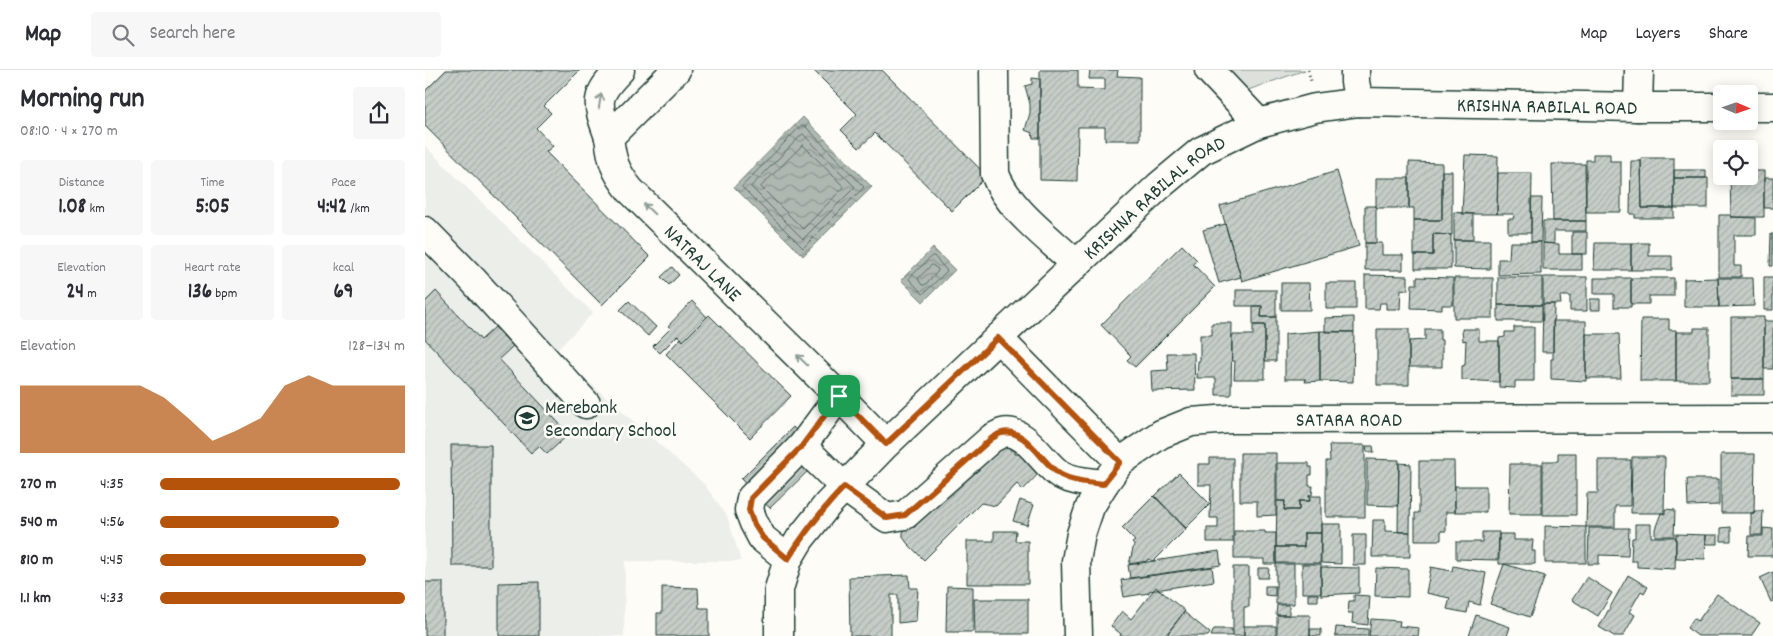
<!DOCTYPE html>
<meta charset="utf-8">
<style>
:root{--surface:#fff;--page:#f7f7f7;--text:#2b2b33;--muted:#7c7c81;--line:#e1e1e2;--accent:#b45309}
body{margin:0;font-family:Dekko,sans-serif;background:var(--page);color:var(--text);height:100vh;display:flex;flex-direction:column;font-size:19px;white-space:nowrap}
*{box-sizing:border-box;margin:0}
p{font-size:16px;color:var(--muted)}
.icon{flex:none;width:28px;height:28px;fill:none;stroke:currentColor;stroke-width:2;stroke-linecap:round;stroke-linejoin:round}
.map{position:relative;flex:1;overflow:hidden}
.sheet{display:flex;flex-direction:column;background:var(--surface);width:425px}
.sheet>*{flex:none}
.needle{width:32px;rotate:92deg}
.controls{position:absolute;left:1288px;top:15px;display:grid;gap:10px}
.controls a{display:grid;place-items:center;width:45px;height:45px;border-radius:5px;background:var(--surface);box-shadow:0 2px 12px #0003;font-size:25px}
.pin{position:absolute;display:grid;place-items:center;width:42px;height:42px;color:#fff;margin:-21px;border-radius:10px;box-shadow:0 2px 8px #0006}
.round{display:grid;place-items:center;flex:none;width:52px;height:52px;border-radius:5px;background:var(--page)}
.overview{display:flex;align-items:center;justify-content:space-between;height:85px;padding:0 20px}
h1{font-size:28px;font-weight:800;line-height:38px}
.stats{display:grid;grid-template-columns:repeat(3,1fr);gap:8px;height:85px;padding:5px 20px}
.stats div{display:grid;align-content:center;border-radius:5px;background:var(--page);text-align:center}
.stats b{font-size:21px;font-weight:800}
.stats small{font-size:14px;font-weight:400}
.stats p{font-size:14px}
.chart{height:140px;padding:10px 20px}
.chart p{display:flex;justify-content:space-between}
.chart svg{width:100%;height:90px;margin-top:5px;fill:var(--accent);opacity:.7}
ul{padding:0 20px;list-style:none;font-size:16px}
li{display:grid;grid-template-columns:80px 60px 1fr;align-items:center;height:38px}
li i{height:12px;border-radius:6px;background:var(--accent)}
header{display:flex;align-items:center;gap:30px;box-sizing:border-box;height:70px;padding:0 25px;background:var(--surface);border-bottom:1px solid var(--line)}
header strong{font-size:24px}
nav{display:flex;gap:28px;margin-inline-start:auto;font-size:18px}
.search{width:350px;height:45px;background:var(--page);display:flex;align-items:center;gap:12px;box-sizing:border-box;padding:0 18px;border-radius:5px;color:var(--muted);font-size:19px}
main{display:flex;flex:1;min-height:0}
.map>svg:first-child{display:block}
.built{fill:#eceee9}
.park{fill:#dde0db;stroke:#7e8e88}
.water{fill:url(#water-waves);stroke:#75877f}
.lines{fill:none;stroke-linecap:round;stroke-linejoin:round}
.shore{stroke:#586e66;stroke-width:1}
.building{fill:url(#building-hatch);stroke:#1f3d34}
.minor-casing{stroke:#1f3d34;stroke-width:31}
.path{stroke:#1f3d34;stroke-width:3;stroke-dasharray:1 4;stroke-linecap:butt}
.minor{stroke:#fdfcf7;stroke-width:28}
.oneway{stroke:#8e9c96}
.route-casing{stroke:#fff;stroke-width:10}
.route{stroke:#b45309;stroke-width:6}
.labels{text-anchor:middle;stroke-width:5;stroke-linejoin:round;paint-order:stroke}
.street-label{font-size:20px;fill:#1f3d34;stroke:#fdfcf7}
.poi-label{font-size:20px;fill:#1f3d34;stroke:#fdfcf7;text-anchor:start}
</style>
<header>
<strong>Map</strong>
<div class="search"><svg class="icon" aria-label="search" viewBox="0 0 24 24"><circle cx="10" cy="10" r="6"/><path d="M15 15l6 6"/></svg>Search here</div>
<nav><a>Map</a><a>Layers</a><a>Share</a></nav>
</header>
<main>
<section class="sheet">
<div class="overview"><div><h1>Morning run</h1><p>08:10 · 4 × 270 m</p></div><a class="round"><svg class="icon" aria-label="share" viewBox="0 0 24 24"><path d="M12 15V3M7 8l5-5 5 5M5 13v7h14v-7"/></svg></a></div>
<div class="stats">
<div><p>Distance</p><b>1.08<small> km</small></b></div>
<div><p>Time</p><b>5:05</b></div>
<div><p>Pace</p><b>4:42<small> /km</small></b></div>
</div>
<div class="stats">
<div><p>Elevation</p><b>24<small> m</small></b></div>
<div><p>Heart rate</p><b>136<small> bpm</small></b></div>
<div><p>kcal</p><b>69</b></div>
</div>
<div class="chart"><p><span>Elevation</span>128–134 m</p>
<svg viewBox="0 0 160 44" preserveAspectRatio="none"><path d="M0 44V11L10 11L20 11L30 11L40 11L50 11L60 17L70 27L80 38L90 33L100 27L110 11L120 6L130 11L140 11L150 11L160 11V44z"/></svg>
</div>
<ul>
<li><b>270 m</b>4:35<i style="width:98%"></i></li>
<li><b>540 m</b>4:56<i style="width:73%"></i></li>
<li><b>810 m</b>4:45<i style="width:84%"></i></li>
<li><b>1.1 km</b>4:33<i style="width:100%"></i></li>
</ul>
</section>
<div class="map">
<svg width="1348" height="566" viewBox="0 0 1348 566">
<defs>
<pattern id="water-waves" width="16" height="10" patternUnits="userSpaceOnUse" patternTransform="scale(1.25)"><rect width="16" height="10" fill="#aeb8b1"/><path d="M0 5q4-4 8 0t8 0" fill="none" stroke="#8d9791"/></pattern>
<pattern id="building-hatch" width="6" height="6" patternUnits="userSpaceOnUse" patternTransform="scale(1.25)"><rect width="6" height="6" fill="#c6cdc7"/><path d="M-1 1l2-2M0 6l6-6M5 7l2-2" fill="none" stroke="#aab1ac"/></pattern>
</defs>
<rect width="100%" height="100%" fill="#fdfcf7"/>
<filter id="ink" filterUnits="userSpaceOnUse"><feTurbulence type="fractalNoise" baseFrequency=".02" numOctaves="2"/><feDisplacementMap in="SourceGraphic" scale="10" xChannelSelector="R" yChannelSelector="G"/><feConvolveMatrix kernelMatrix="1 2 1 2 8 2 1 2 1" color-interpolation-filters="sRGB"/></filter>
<g filter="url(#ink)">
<path class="built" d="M0,76L168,243L130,282L279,414L302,446L316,491H200L199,566H0Z"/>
<path class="park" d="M804,0H880L823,20L816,19Z"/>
<path class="water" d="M378,47L447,117L378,186L309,117Z
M508,178L530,200L498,232L476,210Z"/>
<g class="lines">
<path class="shore" d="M376,56H380L439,117L378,178L317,117Z
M378,64L430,117L378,169L326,117Z
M378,75L419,117L378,159L336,117Z
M507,186H509L522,201L498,224L484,209Z
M507,195L513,199V201L500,215H497L493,209Z"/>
</g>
<path class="building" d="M21,0H155L119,36L126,43L111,58L128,76L121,82L225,187L177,235L0,56V21Z
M388,0H457L562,106L527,141L450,63L434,78L416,60L432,44Z
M615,0H653V19L680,20V9H664L665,0H693L692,6L715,7V70H680V57H653L652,111L615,110Z
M607,8L615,9V68H608L607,63L600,60L605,43V34L600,16L607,14Z
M1168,84H1185V91H1196V142H1161V90H1168Z
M1040,85L1073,86L1072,144H1037Z
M1216,88H1249V138H1217Z
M1206,91H1216L1217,138H1249V148H1210V144H1205Z
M984,92L1017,93V150H989V138H984Z
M1127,94H1160L1161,151H1128Z
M1249,100H1281V108H1249Z
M912,101L934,176L817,211L795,136Z
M1017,101H1027V165L1008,164V185H989V150H1017Z
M1324,101H1339V147H1306L1305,106H1324Z
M1073,103H1107L1106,163H1083V149H1088L1089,144H1072Z
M951,108H984V138H951Z
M1249,108H1283V138H1249Z
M1339,108H1348V138H1339Z
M1106,128H1117L1116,172H1106Z
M940,136H951V173H940Z
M1029,142L1048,144V170H1029Z
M1294,145H1306V147L1331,148V165H1309V196H1316V207H1294Z
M1118,151H1161V161H1129V174L1118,173Z
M800,154L816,207L794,213L778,160Z
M1147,162H1162V184H1147Z
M1008,164L1026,165V199H990V185H1008Z
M1346,164H1348V196H1345Z
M1029,170H1065V199L1029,198Z
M1085,172H1116V204L1073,205V189H1084Z
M940,173H957V185H978V200H940Z
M1118,173L1134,174V184H1157V200H1118Z
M1170,173H1206V200H1169Z
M1206,173H1224V186H1247V200H1206Z
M757,175L772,190L768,194L790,217L710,297L702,290L706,286L676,255Z
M247,197L254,205L244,215L236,207Z
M940,205L983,206V220L976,219L975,239H961V233H955L954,239H940Z
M992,207L1028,208V235H1017V239L986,238L987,214H992Z
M1073,207H1117V235H1073Z
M1118,207H1162V241H1145V226H1135L1136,234H1118Z
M1339,207H1348V240H1339Z
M1029,208H1068V248H1029Z
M1169,208H1206V237H1189V224H1169Z
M1206,208H1249V226H1224V234H1206Z
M1293,208H1328L1329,236L1294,237Z
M1293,208L1294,237H1259V209Z
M856,213H884L885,240H856Z
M901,213H931V239H901Z
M811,220H851V247H836L837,236H811Z
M11,221L56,270L70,257L88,276L74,289L144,364L122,384L114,376L106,383L0,269V232Z
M1165,229H1175V240H1165Z
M204,231L231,257L223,266L195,240Z
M267,231L282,247L258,271L253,265L235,283L228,276L246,258L243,256Z
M1118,234H1129L1128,282H1117Z
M1073,235H1117V251H1073Z
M828,236H837L836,247H851V291H840V255H828Z
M284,245L366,326L325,368L241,284L256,268L258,271Z
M929,247V262H900V248Z
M1306,247H1339V309H1306Z
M1216,249H1244V260H1251V311H1215Z
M1128,251H1161V311L1126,309V289H1128Z
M1339,251H1348V299H1339Z
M787,253H807L806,325H791V308H772L773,291H775V265H787Z
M828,255H840V309H809L810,291H807V265H828Z
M1089,257H1109V311H1090V318L1074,317V268L1080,267V262H1089Z
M1269,258H1284V311H1251V262H1269Z
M952,259H984V315H952Z
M1000,259H1015V270H1017V297H984V271L1000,270Z
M1037,259H1054V271H1074V312L1037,310V296L1040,295L1041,270L1038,271Z
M895,261L929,262L928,312L895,311Z
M895,261V311L880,312L881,309H860V264Z
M1161,264H1194L1196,308H1161Z
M742,283H769L770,320L727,321L726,301L743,300Z
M1306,309H1339V325H1306Z
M368,357L377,366L324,418L316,409Z
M26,375H66V496H27Z
M570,375H585V380H590V384H595L614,403L598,420L592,414L571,436L556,433L499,490L482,473L478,467V462L484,457H490L491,455L487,452Z
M904,375H940V447H901V391H905Z
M941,376H948L949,382H942Z
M815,383H851V445L832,446V431H815Z
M1133,383H1151V445H1118V391H1133Z
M1296,384H1330L1329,443H1296Z
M1207,387H1240L1239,443H1206Z
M380,388L388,396L345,438L337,431Z
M785,388H808V472H782V458H793V448H785L786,415H773V394H785Z
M942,389L974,390L973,436L942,435Z
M1173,390H1206L1205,436H1190V457H1161L1162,423H1173Z
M994,391H1029L1030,442H1021V461H1016V470H990V443H994Z
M852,393H884V397H887V405H884V416H888L887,425H884L885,431H874V440H859L860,431H852Z
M974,393L986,394L985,462H973Z
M1085,394H1117V444H1084Z
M754,403L785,434L761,458L730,426Z
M1262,409H1294V435L1263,436Z
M1030,416H1061V442H1030Z
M729,426L761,459L729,491L723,489L722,491L704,494L709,475L707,473L710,471L697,458Z
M884,426H896V463H879V477H851L852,431H860L859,440H874V431H885Z
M595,430L609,435L602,455L588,451Z
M1240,439L1250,440L1249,466H1230V459L1236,443L1240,444Z
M1329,441H1338L1337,465H1326V443H1329Z
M948,450H960V461L985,462V487H947Z
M896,454H916V494L896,493Z
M1210,454H1226V467H1251L1250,499L1212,497V491H1206L1207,468H1210Z
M1120,456L1161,457V493H1120Z
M1306,457V471H1296V458Z
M1164,458H1204L1203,486L1174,485V494H1163Z
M1338,458L1348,459V486H1323L1324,466H1338Z
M569,461H591L590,471H603V514H542V471H569Z
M809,461H840V463H851V494H839V489H809Z
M1057,462H1074L1073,490L1031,489V472H1057Z
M879,463H896L895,493H851V477H879Z
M1074,464H1089V470H1108L1107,481H1110V494H1074Z
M1251,464L1281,465L1280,489L1251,488Z
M928,465H941V495H928Z
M1281,465H1293V474H1281Z
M794,481L796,495L705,508L703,495Z
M851,494H869V534H851Z
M877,494H896V523H877Z
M1079,494L1120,506L1105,547L1065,534Z
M1028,496L1061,503L1055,535L1044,532L1042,543L1022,539L1025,528L1001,523L1006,497L1027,501Z
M787,497L789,511L724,521V523L699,527L696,510Z
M808,497H824V537H819V566H808Z
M896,497L934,498V523L896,525Z
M833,498H844L843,508H833Z
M951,498L983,499V527L950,526Z
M1348,502V531L1346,532L1335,508Z
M484,505L485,518H493L491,551L473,553V525H466V566H425L424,507Z
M1203,505L1223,517L1219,523L1216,521L1204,542L1210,545L1198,566H1189L1174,557Z
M1162,507L1187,523L1173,546L1147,530Z
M0,512H18V566H0Z
M114,512V566H74V513Z
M522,516L548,517V562H521Z
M840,516H850V526L840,525Z
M237,517L273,518L274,538H284V566H232V543H237Z
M731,517L760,541L740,566H695L696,564L686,556L697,541L706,549Z
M883,524H893V531H883Z
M1292,524L1335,553L1326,566H1273L1262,558L1269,548L1273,551Z
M929,525L945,526L943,555L927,553L928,543H923L924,531H929Z
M549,529H603V564H550Z
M852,535H864V545H851Z
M759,542L785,563L783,566H746L743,563Z
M852,545H885V566H852Z
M1051,545L1085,557L1082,566H1044Z
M946,549L975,551L974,556L994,558L993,566H944Z
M819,556H851V566H819Z
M911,557L943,559V566H910Z
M789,559H807V566H786Z
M885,559H896V566H885Z"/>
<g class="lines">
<g class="minor-casing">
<g id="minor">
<path id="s1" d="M251,0L184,67C187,92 190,101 205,120L414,326L461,374"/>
<path d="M569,0L570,104C583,139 624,168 651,194"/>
<path d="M784,0L834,53"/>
<path d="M930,0V12L934,32"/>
<path d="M1213,37L1214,0"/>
<path d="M1324,37H1348"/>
<path d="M184,67C172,34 168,27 195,0"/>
<path d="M0,161L47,209L161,334"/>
<path d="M573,268L695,392"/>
<path d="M377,376L419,417L462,448L480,445L567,368C570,367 574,364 577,363C601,357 618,395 636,405C649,412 664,412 679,414"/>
<path d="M363,489L337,468L329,453L324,440L326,428L377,376L414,326"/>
<path id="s2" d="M354,566V519L363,489L375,469L403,434L461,374L734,116L776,81L834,53L890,38L934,32L1213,37H1296"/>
<path id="s3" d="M653,566L651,491L656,464L665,437L679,414L695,392L736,364L766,352L806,349L1348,348"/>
</g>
</g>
<path class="path" d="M883,0L886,11"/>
<use href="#minor" class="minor"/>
</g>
<defs><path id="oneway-shaft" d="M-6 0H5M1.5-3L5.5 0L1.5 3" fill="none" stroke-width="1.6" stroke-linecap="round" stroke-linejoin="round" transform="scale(1.25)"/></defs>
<g class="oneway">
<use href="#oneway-shaft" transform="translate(175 31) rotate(-81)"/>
<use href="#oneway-shaft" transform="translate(224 139) rotate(-136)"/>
<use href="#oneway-shaft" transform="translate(377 290) rotate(-136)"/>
</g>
</g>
<g class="lines" filter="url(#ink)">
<g class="route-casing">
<path id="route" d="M573,268L695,392L678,414C664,412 649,412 636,405C618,395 601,357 577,363C574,363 570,367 567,368L480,445L462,448L419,417C398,439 379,463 363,489L338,468L329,454L324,440L326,428L377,376L414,326L461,374Z"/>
</g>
<use href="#route" class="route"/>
</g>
<defs>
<g id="school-ring" transform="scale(1.25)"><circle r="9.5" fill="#fdfcf7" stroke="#1f3d34" stroke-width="1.5"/><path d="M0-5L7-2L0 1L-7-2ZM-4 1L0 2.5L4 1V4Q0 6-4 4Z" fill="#1f3d34"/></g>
</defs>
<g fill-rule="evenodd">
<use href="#school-ring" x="102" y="348"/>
</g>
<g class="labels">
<g class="street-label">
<text dy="7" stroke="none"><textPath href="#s2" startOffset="1015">KRISHNA RABILAL ROAD</textPath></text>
<text dy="7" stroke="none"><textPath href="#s2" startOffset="595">KRISHNA RABILAL ROAD</textPath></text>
<text dy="7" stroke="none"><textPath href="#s1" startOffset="256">NATRAJ LANE</textPath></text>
<text dy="7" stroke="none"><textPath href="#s3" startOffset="425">SATARA ROAD</textPath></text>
</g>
<g class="poi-label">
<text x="120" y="343">Merebank<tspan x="120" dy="23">Secondary School</tspan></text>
</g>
</g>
</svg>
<div class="controls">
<a><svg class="needle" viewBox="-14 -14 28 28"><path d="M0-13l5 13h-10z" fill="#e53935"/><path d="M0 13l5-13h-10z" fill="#7c7c81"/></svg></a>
<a><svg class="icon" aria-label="locate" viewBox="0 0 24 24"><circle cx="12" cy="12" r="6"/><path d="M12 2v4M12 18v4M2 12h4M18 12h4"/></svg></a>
</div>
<div class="pin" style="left:414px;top:326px;background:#1e9e55"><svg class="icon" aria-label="arrive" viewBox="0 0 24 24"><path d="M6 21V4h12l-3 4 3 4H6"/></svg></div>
</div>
</main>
